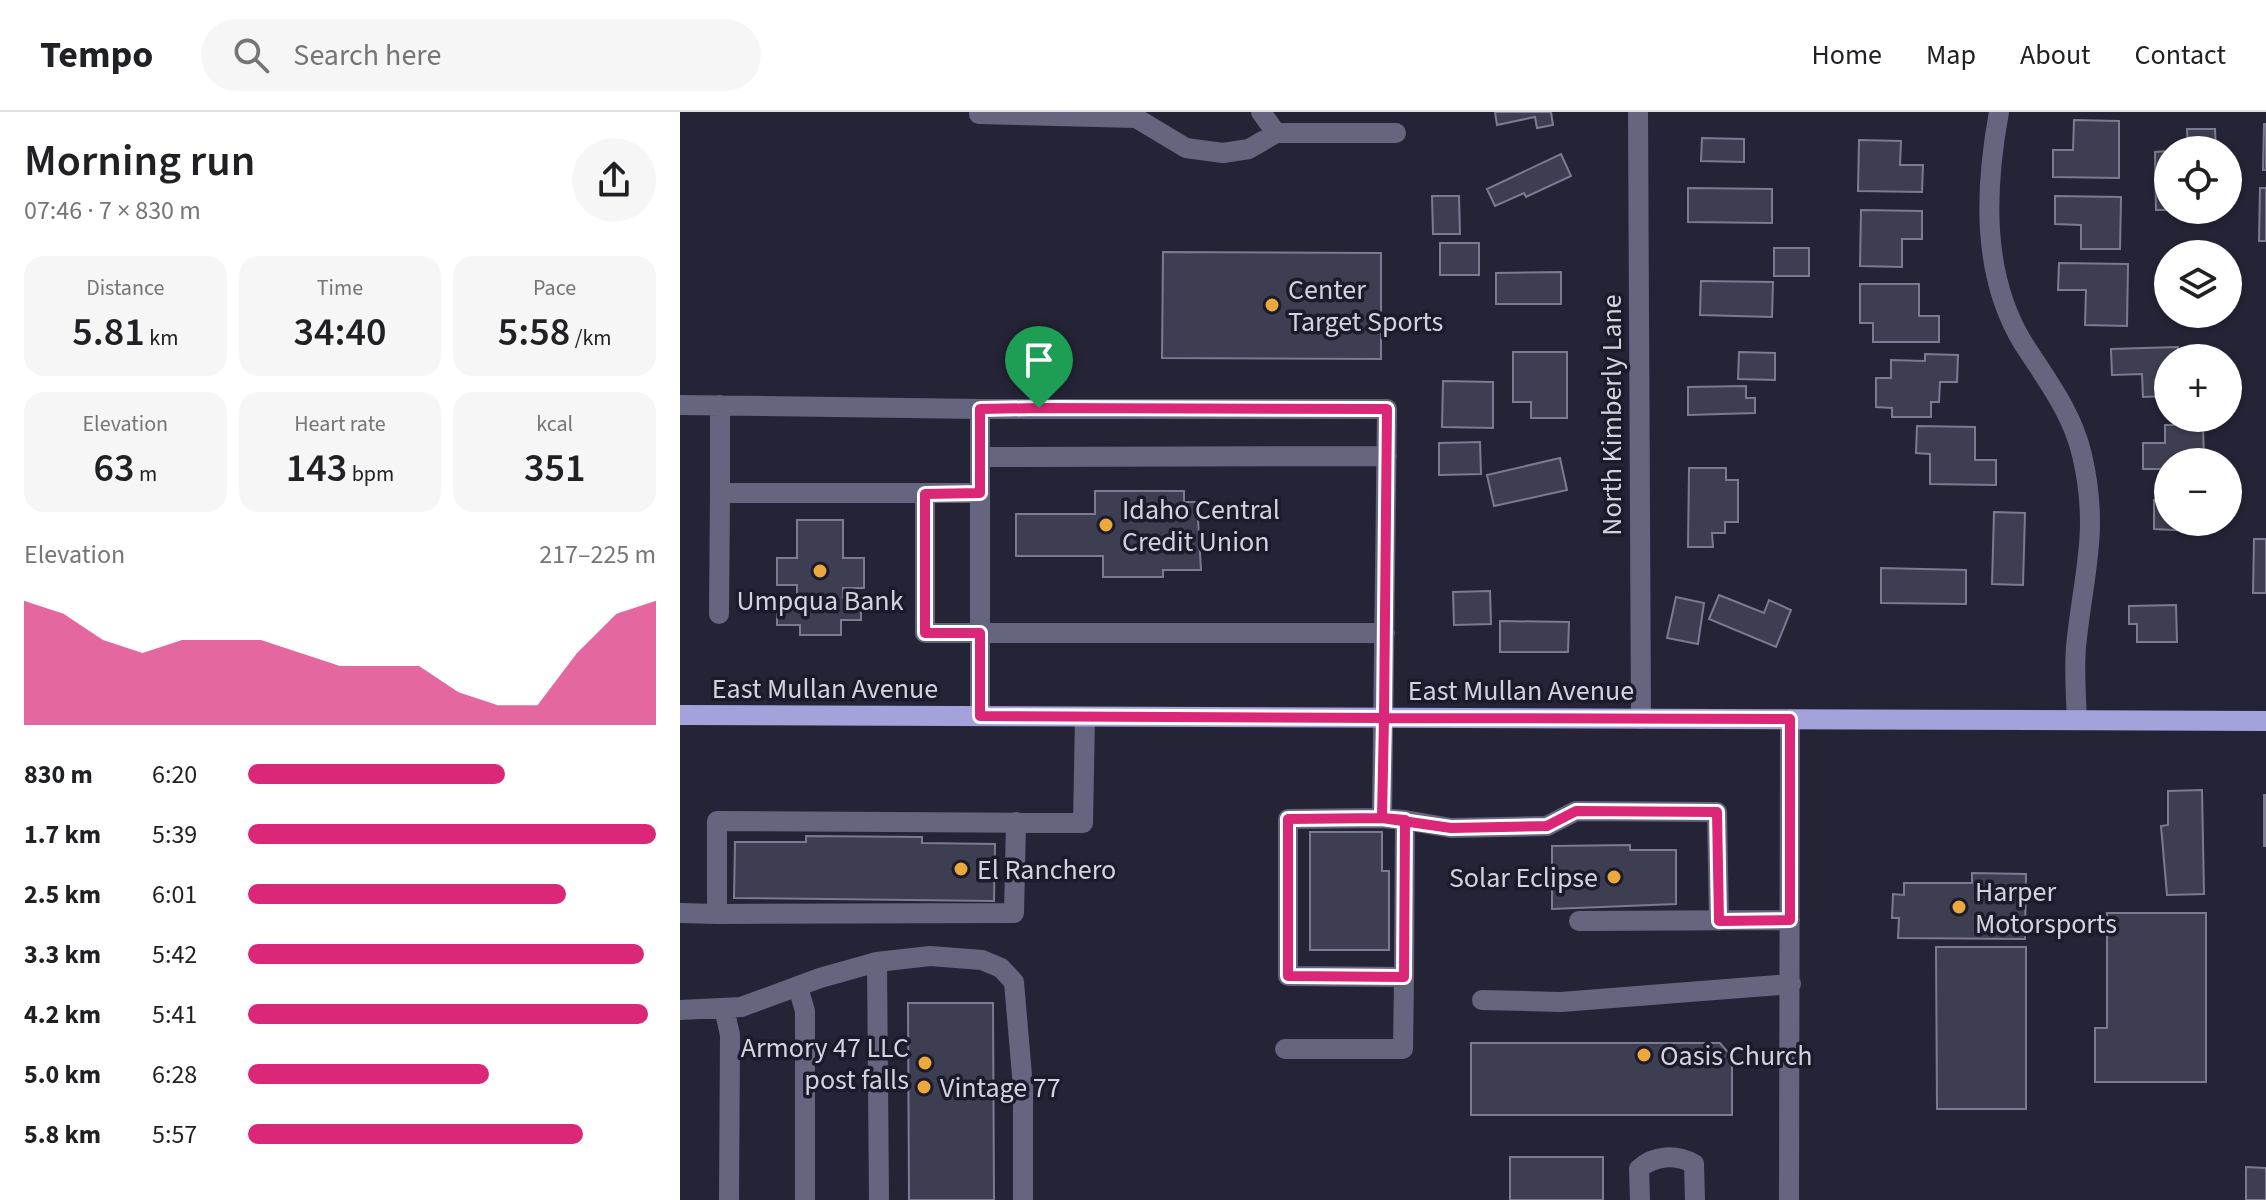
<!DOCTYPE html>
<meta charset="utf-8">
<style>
:root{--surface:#fff;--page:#f6f6f6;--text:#202124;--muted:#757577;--line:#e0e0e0;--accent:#db2777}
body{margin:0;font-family:"Source Sans 3",sans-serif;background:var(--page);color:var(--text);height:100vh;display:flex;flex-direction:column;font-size:30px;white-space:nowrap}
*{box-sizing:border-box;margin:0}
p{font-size:26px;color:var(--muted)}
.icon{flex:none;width:44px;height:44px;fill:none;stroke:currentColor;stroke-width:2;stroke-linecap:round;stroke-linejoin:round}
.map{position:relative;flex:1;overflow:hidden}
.details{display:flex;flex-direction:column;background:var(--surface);width:680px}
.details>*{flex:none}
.buttons{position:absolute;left:1474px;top:24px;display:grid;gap:16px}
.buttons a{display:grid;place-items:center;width:88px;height:88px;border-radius:50%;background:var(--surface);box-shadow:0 2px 6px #0004;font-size:40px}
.pin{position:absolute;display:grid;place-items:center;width:68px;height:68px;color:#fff;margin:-82px -34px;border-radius:50% 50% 50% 0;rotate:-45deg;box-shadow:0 0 8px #0007}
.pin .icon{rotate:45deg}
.round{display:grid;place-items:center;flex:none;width:84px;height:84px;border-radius:42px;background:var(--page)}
.head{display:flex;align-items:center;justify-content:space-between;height:136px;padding:0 24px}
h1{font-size:44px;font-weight:600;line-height:60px}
.figures{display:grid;grid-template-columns:repeat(3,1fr);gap:12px;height:136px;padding:8px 24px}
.figures div{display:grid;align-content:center;border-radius:20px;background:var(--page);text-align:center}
.figures b{font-size:40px;font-weight:600}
.figures small{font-size:22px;font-weight:400}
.figures p{font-size:22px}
.chart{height:224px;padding:16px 24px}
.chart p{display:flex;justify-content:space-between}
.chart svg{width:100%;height:144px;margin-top:8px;fill:var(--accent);opacity:.7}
ul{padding:0 24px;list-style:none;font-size:26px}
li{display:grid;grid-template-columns:128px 96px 1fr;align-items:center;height:60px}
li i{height:20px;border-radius:10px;background:var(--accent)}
header{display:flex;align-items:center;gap:48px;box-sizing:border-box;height:112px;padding:0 40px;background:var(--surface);border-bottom:2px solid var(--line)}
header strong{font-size:38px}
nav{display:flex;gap:44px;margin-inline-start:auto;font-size:28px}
.search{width:560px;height:72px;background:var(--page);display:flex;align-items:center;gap:20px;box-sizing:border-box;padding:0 28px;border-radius:44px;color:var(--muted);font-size:30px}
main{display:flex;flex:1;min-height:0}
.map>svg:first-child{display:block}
.building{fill:#3e3e52;stroke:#7a7a91;stroke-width:2}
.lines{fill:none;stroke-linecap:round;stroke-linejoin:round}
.minor{stroke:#656580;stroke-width:20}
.major{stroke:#a3a2da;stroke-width:20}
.route-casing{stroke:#fff;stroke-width:16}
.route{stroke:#db2777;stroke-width:10}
.poi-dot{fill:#eda83b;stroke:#1b1b2c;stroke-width:3}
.labels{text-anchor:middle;stroke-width:7;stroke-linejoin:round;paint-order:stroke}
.poi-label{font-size:28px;fill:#d3d3e0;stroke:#1b1b2c;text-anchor:start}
.street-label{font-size:28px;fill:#d3d3e0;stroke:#1b1b2c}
</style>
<header>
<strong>Tempo</strong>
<div class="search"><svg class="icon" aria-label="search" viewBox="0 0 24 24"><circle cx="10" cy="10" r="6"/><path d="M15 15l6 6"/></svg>Search here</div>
<nav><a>Home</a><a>Map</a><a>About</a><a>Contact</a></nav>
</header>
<main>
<section class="details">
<div class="head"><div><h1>Morning run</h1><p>07:46 · 7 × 830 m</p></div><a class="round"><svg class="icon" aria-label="share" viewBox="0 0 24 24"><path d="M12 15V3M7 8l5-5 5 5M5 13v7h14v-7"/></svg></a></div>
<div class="figures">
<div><p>Distance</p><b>5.81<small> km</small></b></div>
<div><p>Time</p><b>34:40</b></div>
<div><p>Pace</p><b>5:58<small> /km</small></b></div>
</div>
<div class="figures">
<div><p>Elevation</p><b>63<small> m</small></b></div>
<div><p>Heart rate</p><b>143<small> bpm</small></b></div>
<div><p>kcal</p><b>351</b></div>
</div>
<div class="chart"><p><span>Elevation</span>217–225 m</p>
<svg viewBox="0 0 160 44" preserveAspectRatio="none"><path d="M0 44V6L10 10L20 18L30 22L40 18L50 18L60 18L70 22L80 26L90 26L100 26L110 34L120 38L130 38L140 22L150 10L160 6V44z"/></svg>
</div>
<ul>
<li><b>830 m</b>6:20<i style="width:63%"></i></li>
<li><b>1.7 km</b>5:39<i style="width:100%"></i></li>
<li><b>2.5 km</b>6:01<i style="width:78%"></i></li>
<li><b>3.3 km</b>5:42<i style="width:97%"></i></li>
<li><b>4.2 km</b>5:41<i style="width:98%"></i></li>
<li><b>5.0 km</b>6:28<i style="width:59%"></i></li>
<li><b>5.8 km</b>5:57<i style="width:82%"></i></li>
</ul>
</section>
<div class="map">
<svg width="1586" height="1088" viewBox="0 0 1586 1088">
<rect width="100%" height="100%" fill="#252437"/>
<path class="building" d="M815,0H871L873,13L857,16L855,5L817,13Z
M1394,8L1439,9V66L1373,65V38H1393Z
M1584,12H1586V58H1583Z
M1507,17H1535L1536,38H1508Z
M1022,26L1064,27V50L1021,49Z
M1179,28L1221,29L1220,53H1243L1242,80L1178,79Z
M1488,39V98H1476L1475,40Z
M881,42L891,64L846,85L844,81L815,94L807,77Z
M1008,76L1092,77V111L1008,110Z
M1580,76H1586V129H1579Z
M752,84H779L780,122H753Z
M1375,84L1441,85L1440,137H1401V113L1375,112Z
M1181,98L1242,99V127H1222V155L1180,154Z
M760,131H799V163H760Z
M1094,136H1129V164H1094Z
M483,140L701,141V247L482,246Z
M1379,151L1448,152L1447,214L1405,213L1406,178H1378Z
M881,160V192H816V161Z
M1021,169L1093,170L1092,205L1020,203Z
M1180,172H1239V204H1259V230H1193V211H1180Z
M1498,235V246H1488V284L1463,285L1462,262L1432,263L1431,237Z
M833,240H887V306H851V290H833Z
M1059,240L1095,241V268L1058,267Z
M1245,242L1278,243L1277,270H1260L1259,290H1251V305H1212V296L1196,295V266H1211V248L1245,249Z
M763,269L813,270V316L762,315Z
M1066,274V286H1075V301L1008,303V275Z
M1485,313H1523L1524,350H1488V357H1463V331H1485Z
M1237,314L1295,315V348H1316V373L1250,372V342L1236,341Z
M800,330L801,362L759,363V331Z
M880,346L887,378L814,394L807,363Z
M1009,356H1046V368H1058V410H1045V421H1032L1033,435H1008Z
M415,379H504V390H517L521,458H483V465H423V444H336V402H415Z
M1474,388H1488V410H1515L1514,419L1474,417Z
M1314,400L1345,401L1343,473L1312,472Z
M117,408H163V446H184V476H163V486H181V508H161V523H120V513H97V487H117V473H97V446H117Z
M1574,427H1586V481H1573Z
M1201,456L1286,458V492L1201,491Z
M810,479L811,512L774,513L773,480Z
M1039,483L1084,501L1089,488L1111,498L1096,535L1029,507Z
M996,485L1024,491L1018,532L987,526Z
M1496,493L1497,530H1457V512H1449V494Z
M820,509L889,510L888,540H820Z
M1522,678L1524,782L1487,783L1481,714L1488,713V679Z
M1584,683H1586V734H1584Z
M630,720H702V759H709V838H630Z
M126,724L242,725V731L315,732L314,789L54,786L55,730H126Z
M950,733V738H996V792L872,797V734Z
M1292,761L1346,762L1345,827L1218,826L1219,806H1212L1213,782L1224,783V771H1292Z
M1427,801H1526V970H1415V916H1427Z
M1256,835H1346V997H1257Z
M228,891H313L314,1088H229Z
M791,931H1040L1052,945V1003H791Z
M830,1045H923V1088H830Z
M1566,1055L1586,1056V1088H1566Z"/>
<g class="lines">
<path class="minor" d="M581,0L596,21
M958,0L961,607
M1319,0C1305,76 1301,162 1343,231C1366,267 1392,300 1402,343C1420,420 1403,462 1396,535C1394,560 1396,584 1397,608
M299,2L456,6L506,36L543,41L569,37L596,21H716
M0,293L300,297
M40,293V381H300
M300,345L707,344
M245,382V521H705
M39,502L40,381
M300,604V297H707L702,706L608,707V864L724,865L725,708L702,706
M725,708L771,716L867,714L896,699L1037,700L1039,809
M336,710L334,801L37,802V709L403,711L405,605
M0,801L37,802
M899,809L1110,808
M197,850L250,844L302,848L321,856L334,870L343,975V1088
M118,875L125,899V1088
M802,888L881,890L1111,872
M44,896L50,923L49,1088
M0,898L61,895L140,866L197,850L199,1088
M605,937H723L724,865
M960,1088L959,1057C974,1043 996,1042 1014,1052L1015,1088
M1109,1088L1110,607"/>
<path class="major" d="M0,603L1586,609"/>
</g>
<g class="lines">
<g class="route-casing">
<path id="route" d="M359,296L300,297V381L245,382V521H300V604L704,606L702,706L725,708L724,865L608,864V707L702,706L771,716L867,714L896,699L1037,700L1039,809L1110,808V607L704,606L707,297L359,296"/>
</g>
<use href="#route" class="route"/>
</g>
<g class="poi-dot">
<circle cx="592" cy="193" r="8"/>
<circle cx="426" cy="413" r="8"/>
<circle cx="140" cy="459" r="8"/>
<circle cx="281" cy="757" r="8"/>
<circle cx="934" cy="765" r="8"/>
<circle cx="1279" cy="795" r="8"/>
<circle cx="964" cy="943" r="8"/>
<circle cx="245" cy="951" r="8"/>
<circle cx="244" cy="975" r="8"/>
</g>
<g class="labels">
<g class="poi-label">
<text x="608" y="187">Center<tspan x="608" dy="32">Target Sports</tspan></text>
<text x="442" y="407">Idaho Central<tspan x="442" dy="32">Credit Union</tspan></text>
<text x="140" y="498" text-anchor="middle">Umpqua Bank</text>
<text x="297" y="767">El Ranchero</text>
<text x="918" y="775" text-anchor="end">Solar Eclipse</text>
<text x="1295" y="789">Harper<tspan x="1295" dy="32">Motorsports</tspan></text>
<text x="229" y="945" text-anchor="end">Armory 47 LLC<tspan x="229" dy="32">post falls</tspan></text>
<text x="980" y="953">Oasis Church</text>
<text x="260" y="985">Vintage 77</text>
</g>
<g class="street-label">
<text transform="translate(931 303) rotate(-90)" y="10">North Kimberly Lane</text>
<text x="145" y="586">East Mullan Avenue</text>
<text x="841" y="588">East Mullan Avenue</text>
</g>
</g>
</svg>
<div class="buttons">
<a><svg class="icon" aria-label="locate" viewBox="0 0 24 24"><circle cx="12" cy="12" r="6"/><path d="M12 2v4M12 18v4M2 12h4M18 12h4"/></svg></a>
<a><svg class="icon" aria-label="layers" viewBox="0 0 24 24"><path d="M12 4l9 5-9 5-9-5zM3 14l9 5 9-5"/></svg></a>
<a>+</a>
<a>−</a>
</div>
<div class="pin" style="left:359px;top:296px;background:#1e9e55"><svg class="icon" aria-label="arrive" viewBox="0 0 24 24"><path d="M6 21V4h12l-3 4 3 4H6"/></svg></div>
</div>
</main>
